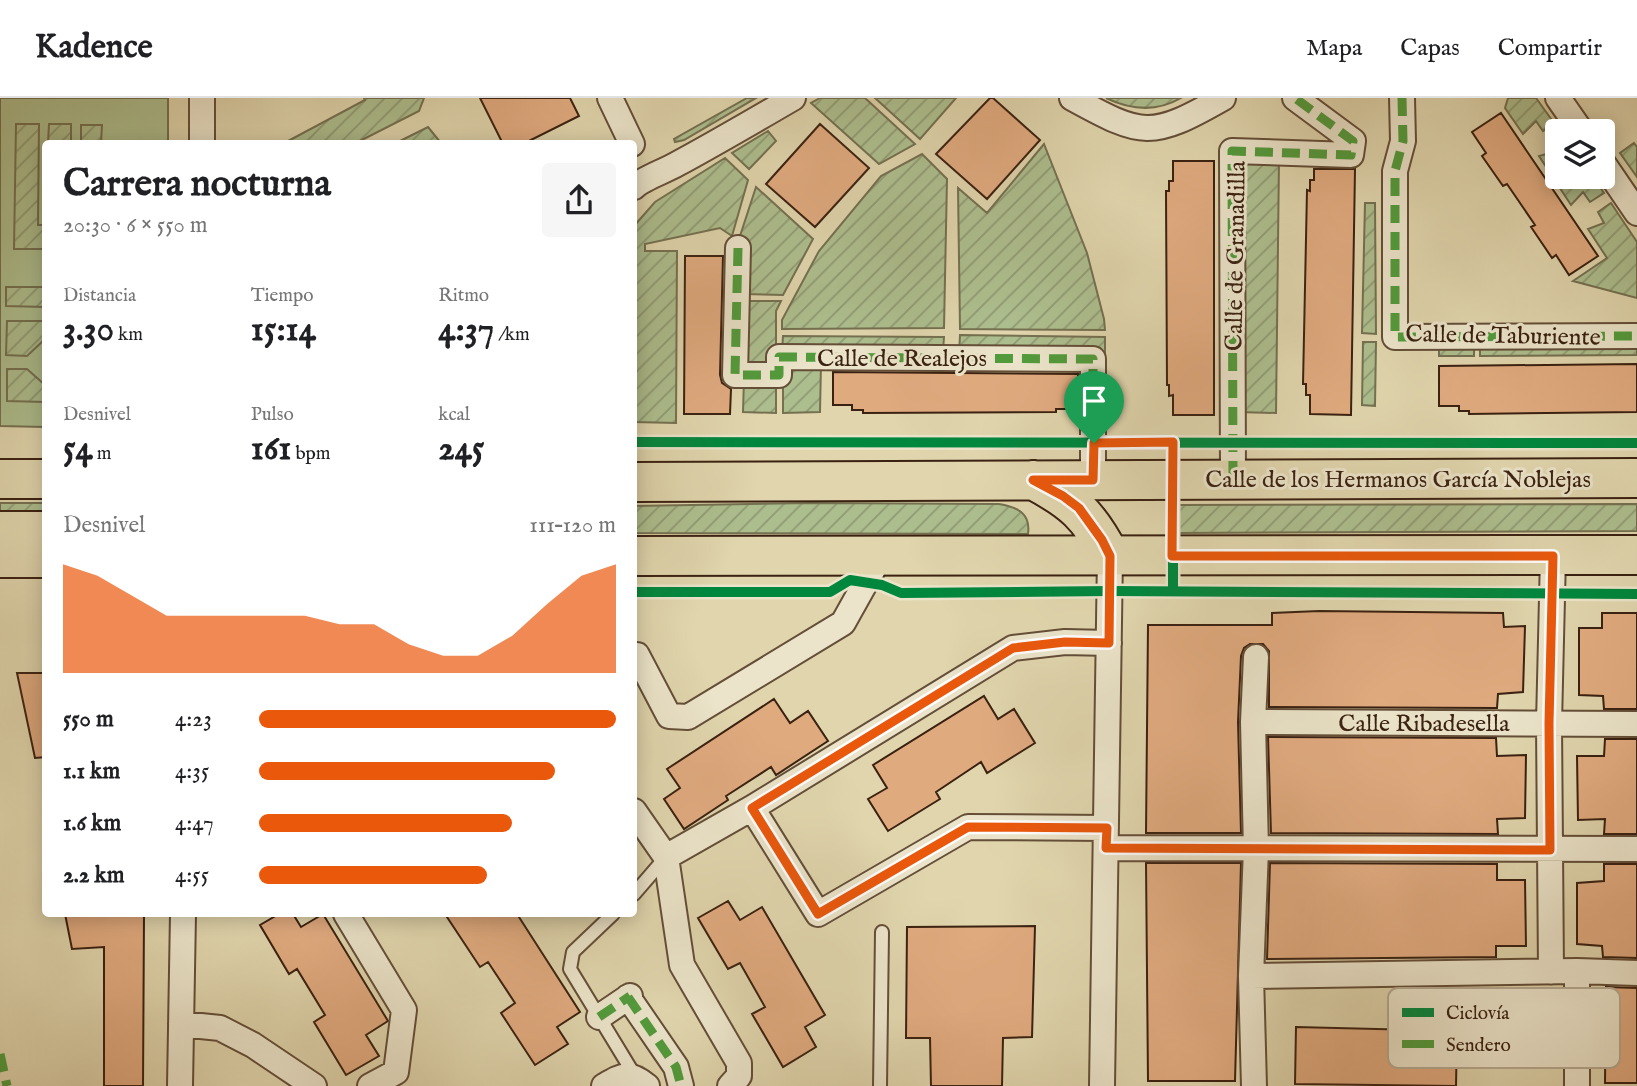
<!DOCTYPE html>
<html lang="es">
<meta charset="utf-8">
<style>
:root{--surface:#fff;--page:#f6f6f6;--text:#202124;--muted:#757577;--line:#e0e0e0;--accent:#ea580c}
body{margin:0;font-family:"IM FELL English",serif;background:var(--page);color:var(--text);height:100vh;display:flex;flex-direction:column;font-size:26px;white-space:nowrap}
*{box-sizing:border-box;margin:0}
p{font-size:23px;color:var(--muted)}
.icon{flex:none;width:38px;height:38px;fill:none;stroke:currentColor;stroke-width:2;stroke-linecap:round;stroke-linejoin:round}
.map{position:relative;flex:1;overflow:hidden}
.details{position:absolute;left:42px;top:42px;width:595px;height:777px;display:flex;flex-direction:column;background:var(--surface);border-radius:7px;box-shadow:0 4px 18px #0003}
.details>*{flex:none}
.fabs{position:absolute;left:1545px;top:21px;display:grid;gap:14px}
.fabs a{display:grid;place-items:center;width:70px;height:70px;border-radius:7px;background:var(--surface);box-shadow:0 4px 18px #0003;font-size:35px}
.pin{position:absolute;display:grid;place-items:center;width:60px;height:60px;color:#fff;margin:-72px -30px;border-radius:50% 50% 50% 0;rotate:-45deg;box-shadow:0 0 7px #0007}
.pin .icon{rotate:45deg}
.round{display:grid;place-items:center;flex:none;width:74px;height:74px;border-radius:7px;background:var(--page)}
.headline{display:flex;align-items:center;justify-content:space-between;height:119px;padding:0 21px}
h1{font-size:38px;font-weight:700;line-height:52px}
.figures{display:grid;grid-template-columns:repeat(3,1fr);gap:10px;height:119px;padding:7px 21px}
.figures div{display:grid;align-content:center}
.figures b{font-size:35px;font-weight:700}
.figures small{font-size:19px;font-weight:400}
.figures p{font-size:19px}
.chart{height:196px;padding:14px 21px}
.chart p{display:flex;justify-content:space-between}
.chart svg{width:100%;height:126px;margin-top:7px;fill:var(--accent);opacity:.7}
ul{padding:0 21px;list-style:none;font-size:23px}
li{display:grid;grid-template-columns:112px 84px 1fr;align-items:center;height:52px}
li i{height:18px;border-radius:9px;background:var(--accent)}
header{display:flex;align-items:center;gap:42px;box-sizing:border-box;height:98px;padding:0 35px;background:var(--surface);border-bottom:2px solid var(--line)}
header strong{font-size:33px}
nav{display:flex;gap:38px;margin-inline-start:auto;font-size:24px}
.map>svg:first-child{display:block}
.park{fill:#adbe8e;stroke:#747050;stroke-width:2}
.garden{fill:url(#garden-furrows);stroke:#747050;stroke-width:2}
.building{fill:#e0aa7f;stroke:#3a2111;stroke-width:2}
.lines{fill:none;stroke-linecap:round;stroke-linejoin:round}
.lane-casing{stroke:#644e38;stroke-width:16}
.street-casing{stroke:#644e38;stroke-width:28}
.primary-casing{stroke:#3a2111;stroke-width:42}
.lane{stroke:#ebe4ca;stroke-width:12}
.street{stroke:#ebe4ca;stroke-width:24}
.primary{stroke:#e0d5ad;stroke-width:38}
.quiet{stroke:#529b3c;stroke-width:9;stroke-dasharray:18 9;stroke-linecap:butt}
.cycleway-casing{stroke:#ebe4ca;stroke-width:15}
.cycleway{stroke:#00873e;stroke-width:10}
.route-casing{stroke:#fff;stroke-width:14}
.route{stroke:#ea580c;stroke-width:9}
.labels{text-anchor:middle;stroke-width:6;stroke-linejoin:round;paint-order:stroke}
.street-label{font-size:24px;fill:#3a2111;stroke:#ebe4ca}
.key{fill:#ebe4ca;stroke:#b6aa92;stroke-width:2}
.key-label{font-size:19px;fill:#3a2111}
</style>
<header>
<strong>Kadence</strong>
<nav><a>Mapa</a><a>Capas</a><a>Compartir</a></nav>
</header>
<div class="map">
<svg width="1637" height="988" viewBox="0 0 1637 988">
<defs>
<pattern id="garden-furrows" width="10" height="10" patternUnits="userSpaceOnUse" patternTransform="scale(1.75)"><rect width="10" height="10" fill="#adbe8e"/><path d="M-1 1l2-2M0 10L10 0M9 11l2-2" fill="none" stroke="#8e9a73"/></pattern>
</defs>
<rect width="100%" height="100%" fill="#e0d5ad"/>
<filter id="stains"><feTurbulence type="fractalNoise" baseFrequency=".00286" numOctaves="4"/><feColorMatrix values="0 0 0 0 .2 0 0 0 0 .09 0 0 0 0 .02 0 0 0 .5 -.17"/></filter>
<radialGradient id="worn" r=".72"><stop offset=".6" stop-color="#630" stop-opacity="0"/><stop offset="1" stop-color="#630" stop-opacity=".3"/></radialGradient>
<path class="park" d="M0,0H168V45L46,46L45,329L0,328Z"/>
<path class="garden" d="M364,0H424L419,13L356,45L289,46L288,43L365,2Z
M747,0H756L684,42L675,44L674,41Z
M820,0H865L915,46L879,66L811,5Z
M875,0H956L920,41Z
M1106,0H1181C1157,14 1131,12 1106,0Z
M1508,0H1536L1554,25L1543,33L1536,23L1523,36L1505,10Z
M16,26H39L38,127H45V151H14Z
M49,26H71V45H48Z
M81,27H102L101,45H81Z
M428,29L441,45H396Z
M768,33L776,43L749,71L732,55Z
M1557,37L1558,79H1593L1604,95L1590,104L1583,94L1571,107L1539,58L1554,54L1548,44Z
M1634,45L1637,49V79L1620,55Z
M1044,46L1087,155L1104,221L1105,232L960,231L958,90L987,115Z
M922,56L947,81L944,230L782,231V222L819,153L881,78Z
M725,60L748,82L732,138L720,130L645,146V153H677L676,325L634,324V128L655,104Z
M1240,61L1279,62L1276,315L1238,314Z
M756,89L813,141L783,197L745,196L739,141Z
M1365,105H1375L1376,236L1362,235Z
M1611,105L1637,144V200L1573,183L1607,160L1588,131L1604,125L1598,114Z
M6,189H45V209L6,208Z
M744,203H781L776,213V274L744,273Z
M7,223H45V241L27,258L6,257Z
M960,237L1105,239V255L959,256Z
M783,238L944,239L943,253L782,254Z
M1480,242H1637V257L1480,258Z
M1439,243H1474V258H1439Z
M1363,244H1376L1375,308L1362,307Z
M783,265L821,266L820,314L783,315Z
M7,271H27L45,287V304L7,303Z
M744,280L776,281V315L743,314Z
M0,405H45V420H0Z
M810,405L999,406C1017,409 1031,415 1028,436L634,435V408Z
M1637,406V433L1178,435V407Z"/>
<path class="building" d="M480,0H570L579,18L523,46H503Z
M990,0H993L1040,42L987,101L936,56Z
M1501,15L1598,158L1569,177L1556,157L1552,160L1531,129L1535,127L1507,86L1503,88L1482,58L1486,55L1472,34Z
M820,26L869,70L815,129L766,86Z
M1173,63H1214V317H1173V297L1169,298V287H1167L1166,93H1169V83H1173Z
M1314,71H1355L1351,317L1310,316V297H1306V286H1303L1307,92L1310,93V82H1314Z
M685,158H723L720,277L722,285L731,291L730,316H684Z
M1637,266V314L1469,316V313H1459V308H1439V268Z
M833,274L1078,276V307H1067V311H1056V314L863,315V312H852V307H833Z
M1319,513L1503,515L1504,529L1525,528L1523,594L1498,596L1497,610L1269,609V553L1263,546H1250L1244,550L1241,558L1238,624L1241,735H1146L1148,527H1272V515Z
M1602,515H1637V611H1604L1603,598L1579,597V530H1602Z
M17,575H46V659L35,660Z
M984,598L998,621L1014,611L1035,645L987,675L981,664L936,694L940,701L888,733L868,701L887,690L873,667Z
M774,601L790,625L808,613L828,643L776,677L771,669L726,698L728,702L684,731L664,701L680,690L667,671Z
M1268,639L1496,640L1497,658L1526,657L1525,720L1497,721L1498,736L1271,735Z
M1605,641H1637V736H1604L1605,721L1578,722L1577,658H1604Z
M1146,765H1241L1235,983H1148Z
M1270,765L1497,766V782H1525L1526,848H1496V859L1267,861Z
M1604,766H1637V860L1603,859L1602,848L1577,846V785L1604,783Z
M728,803L740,822L762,809L825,917L805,929L816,949L783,969L752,916L765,909L740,865L728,871L698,820Z
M65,816H144L143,988H104V849L72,851Z
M279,816H293L301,829L323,816L388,923L366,937L379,958L346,977L314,924L325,917L297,871L289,876L260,827Z
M445,816H517L580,914L557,929L568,946L535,967L501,915L515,905L488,864L480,869Z
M1035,828L1032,939L1003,940L1002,988H931L930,940H906L907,829Z
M1606,889L1637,890V985H1605Z
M1296,929L1457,933L1456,988L1295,986Z"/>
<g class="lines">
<g class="lane-casing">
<path id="lane" d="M634,796L666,759
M613,816L573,854L570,871L635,978
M880,988L882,834"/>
</g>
<g class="street-casing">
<path id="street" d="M610,0L632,46
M1072,0C1143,39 1151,41 1223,0
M1402,0L1403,43L1395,73V239L1637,238
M1558,0L1581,33
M202,46V0
M1603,65L1637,115
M634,89C642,81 665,73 677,66C716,45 755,22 793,0
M738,150L735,277H779V259L1093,261V382
M1233,381L1232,53L1351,57L1353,43L1295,0
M634,557H637L669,618L688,619L843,525L881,457
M1253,624L1637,626
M752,710L1013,550L1065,544L1109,545
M634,713L666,759L752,710L818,816L968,729L1106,730
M1106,750L1637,751
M666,759L682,867L739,965V978L730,988
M346,816L404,912L396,974L370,988
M1551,874L1549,625L1553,458
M1251,878L1577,873L1637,875
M628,899L676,969L681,988
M599,919L630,898
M181,926L220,930L253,947L314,988
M180,988L183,816
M604,988C623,977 629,973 647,988
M1102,988L1110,458
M1254,988L1251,878L1256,751L1253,624L1256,559
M1577,988V873"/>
</g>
<g class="primary-casing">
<path id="primary" d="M0,381H46
M1033,382C1073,403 1089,417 1110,458
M634,384L1637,380
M0,433H46
M634,458L1637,457
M0,460H46"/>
</g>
<use href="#lane" class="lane"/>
<use href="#street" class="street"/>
<use href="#primary" class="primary"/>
<path class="quiet" d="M1402,0L1403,43L1395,73V239L1637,238
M738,150L735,277H779V259L1093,261V382
M1233,381L1232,53L1351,57L1353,43L1295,0
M628,899L676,969L681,988
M599,919L630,898
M0,956L7,988"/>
<g class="cycleway-casing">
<path id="cycleway" d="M634,344L1637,345
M1173,493V344
M634,494H830L850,482L882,487L901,495L1110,493L1637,496"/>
</g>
<use href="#cycleway" class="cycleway"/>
</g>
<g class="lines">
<g class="route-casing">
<path id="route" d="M1173,344L1172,458H1553L1549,625L1550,752L1106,750L1107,730L968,729L818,816L752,710L1013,550L1065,544L1109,545L1110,458L1102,442L1079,410L1063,398L1033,382H1093L1094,345Z"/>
</g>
<use href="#route" class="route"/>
</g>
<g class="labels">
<g class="street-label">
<text transform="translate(1235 158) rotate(-89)" y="8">Calle de Granadilla</text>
<text transform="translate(1503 237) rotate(1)" y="8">Calle de Taburiente</text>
<text x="902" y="268">Calle de Realejos</text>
<text x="1398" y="389">Calle de los Hermanos García Noblejas</text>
<text x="1424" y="633">Calle Ribadesella</text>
</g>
</g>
<rect x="1388" y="890" width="232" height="80" rx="10" class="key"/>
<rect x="1402" y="910" width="32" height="9" fill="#00873e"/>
<rect x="1402" y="942" width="32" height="8" fill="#529b3c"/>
<g class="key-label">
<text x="1446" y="921">Ciclovía</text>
<text x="1446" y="953">Sendero</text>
</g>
<rect width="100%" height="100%" filter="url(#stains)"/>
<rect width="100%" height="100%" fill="url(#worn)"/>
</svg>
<div class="fabs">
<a><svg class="icon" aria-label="layers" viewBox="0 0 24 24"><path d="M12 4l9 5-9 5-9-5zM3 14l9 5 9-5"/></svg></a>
</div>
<div class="pin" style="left:1094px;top:345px;background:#1e9e55"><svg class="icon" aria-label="arrive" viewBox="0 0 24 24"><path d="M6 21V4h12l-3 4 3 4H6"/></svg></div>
<section class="details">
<div class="headline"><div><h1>Carrera nocturna</h1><p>20:30 · 6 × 550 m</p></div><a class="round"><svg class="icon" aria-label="share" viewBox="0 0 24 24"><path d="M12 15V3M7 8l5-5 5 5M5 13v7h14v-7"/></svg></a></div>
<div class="figures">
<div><p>Distancia</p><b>3.30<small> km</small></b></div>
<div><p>Tiempo</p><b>15:14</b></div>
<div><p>Ritmo</p><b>4:37<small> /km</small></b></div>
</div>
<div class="figures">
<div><p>Desnivel</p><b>54<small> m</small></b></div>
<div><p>Pulso</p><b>161<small> bpm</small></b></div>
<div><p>kcal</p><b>245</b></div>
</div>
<div class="chart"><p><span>Desnivel</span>111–120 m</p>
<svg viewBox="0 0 160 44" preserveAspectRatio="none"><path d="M0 44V6L10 10L20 17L30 24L40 24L50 24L60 24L70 24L80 27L90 27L100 34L110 38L120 38L130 31L140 20L150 10L160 6V44z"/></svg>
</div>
<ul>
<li><b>550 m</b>4:23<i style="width:100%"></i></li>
<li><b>1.1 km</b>4:35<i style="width:83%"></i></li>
<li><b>1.6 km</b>4:47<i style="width:71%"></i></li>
<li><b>2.2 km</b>4:55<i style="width:64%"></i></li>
</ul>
</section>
</div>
